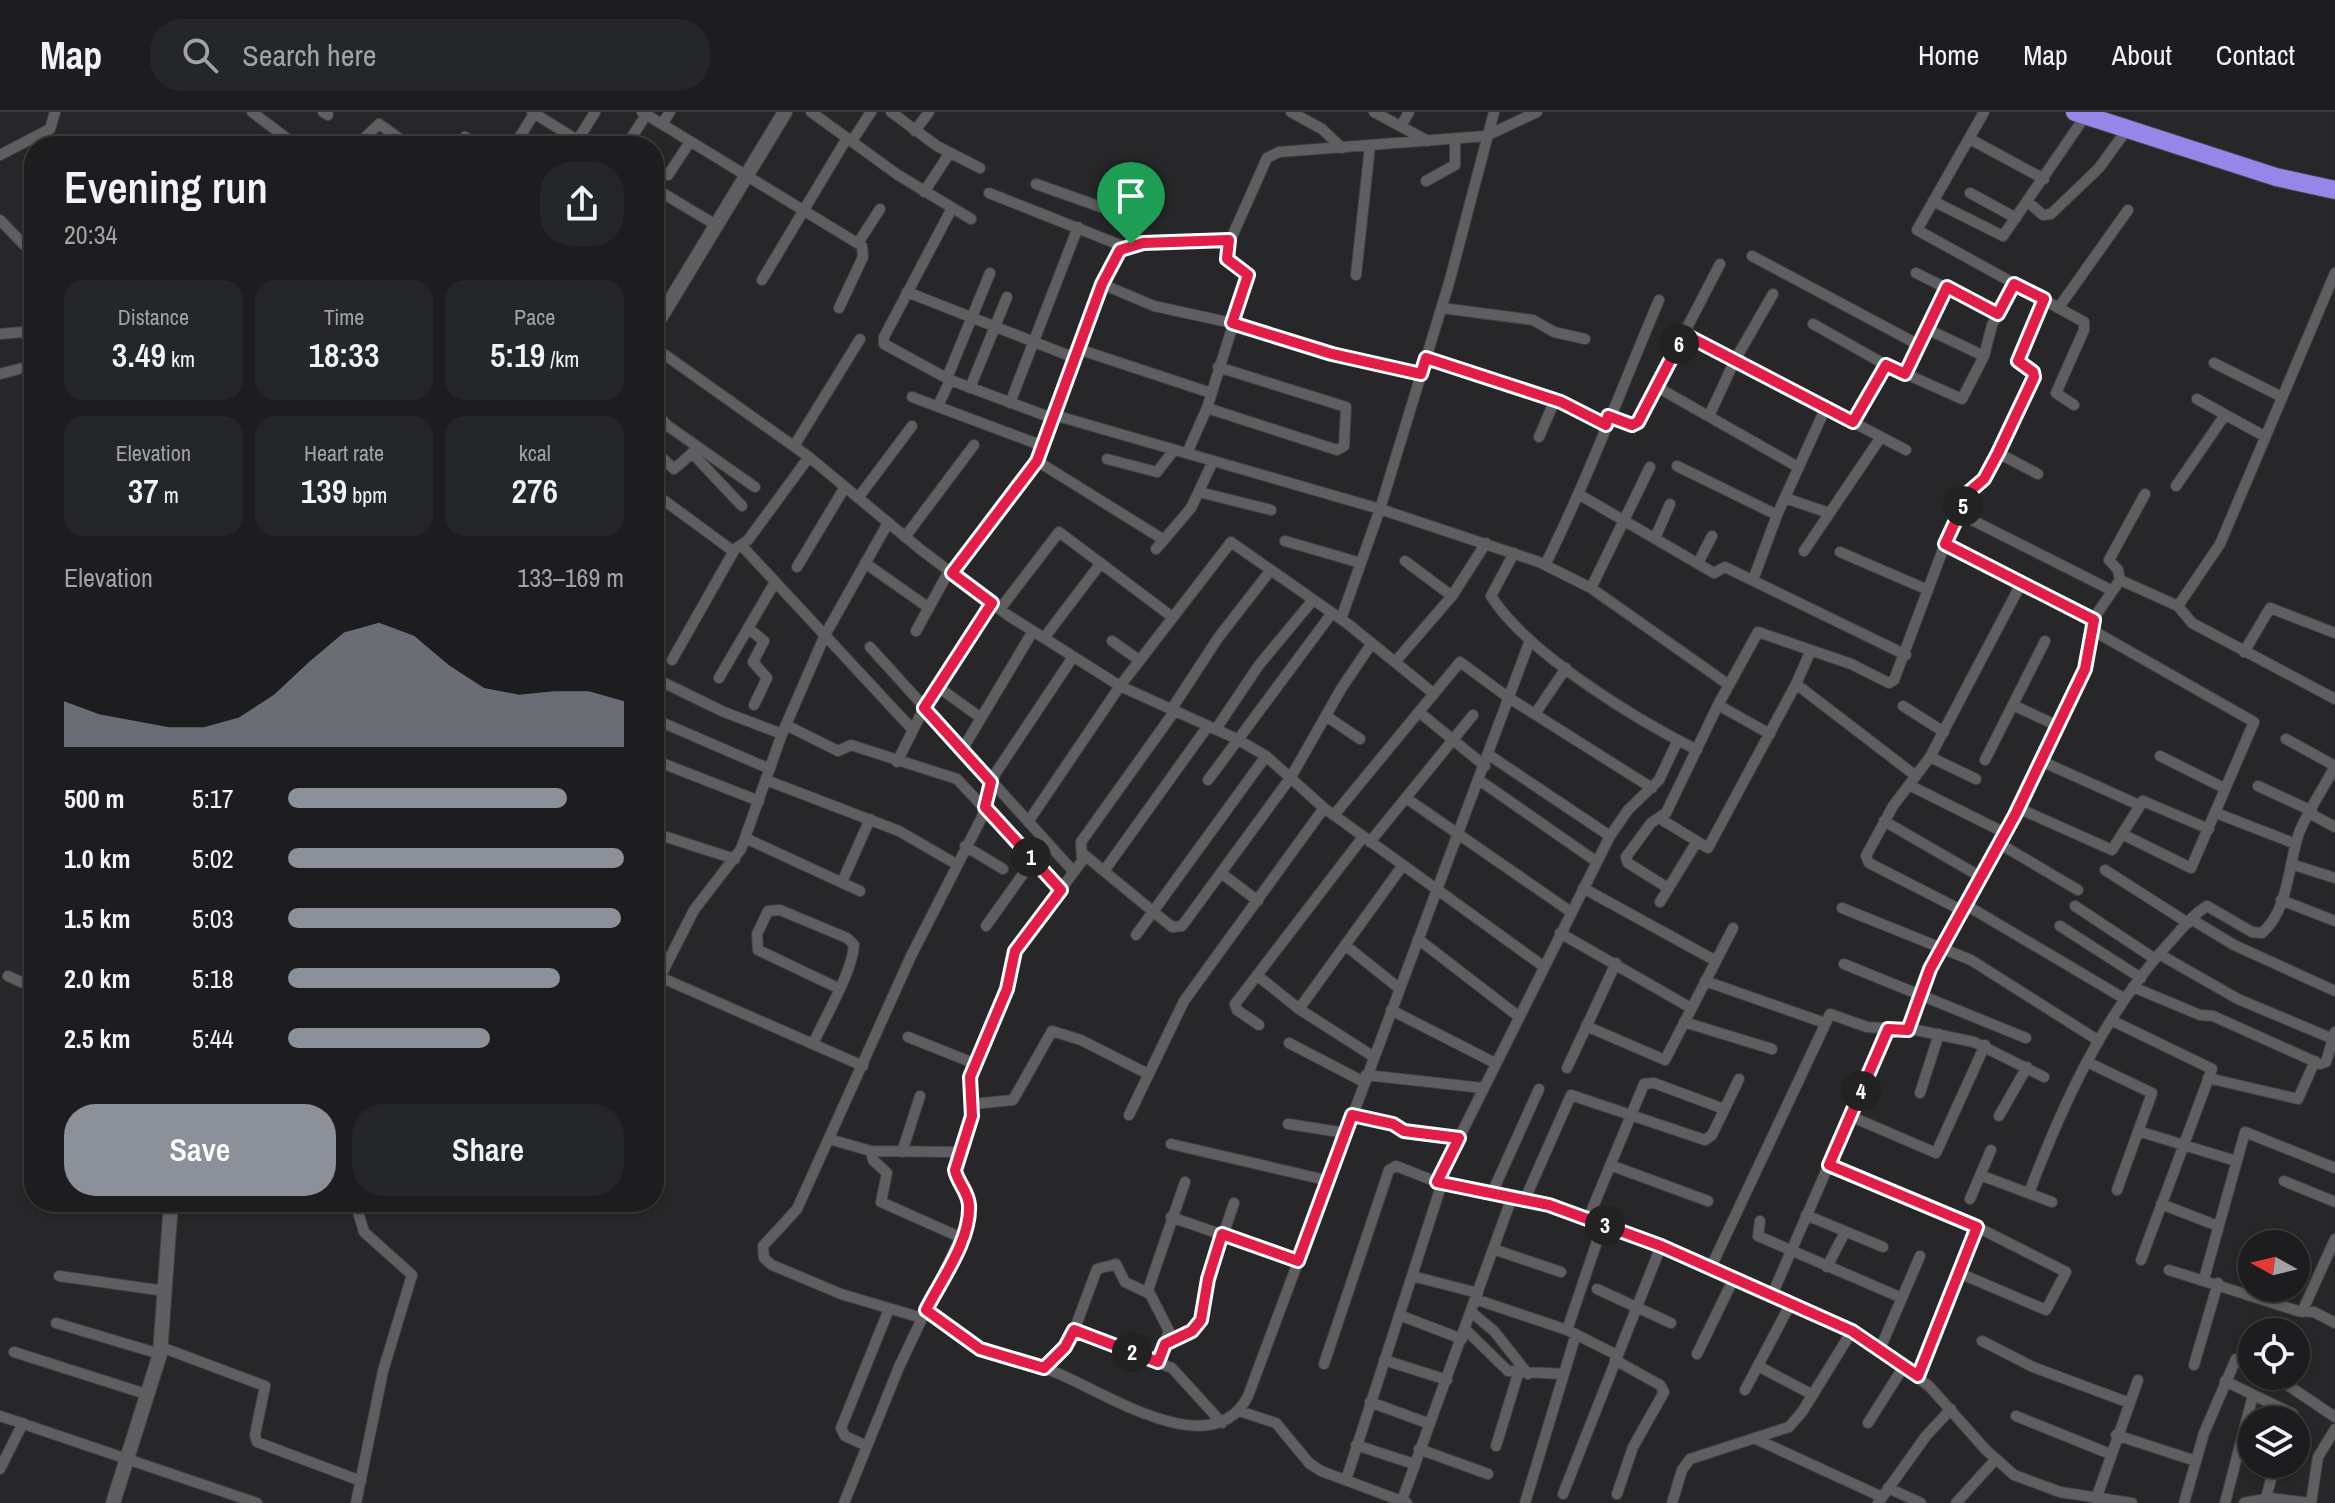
<!DOCTYPE html>
<meta charset="utf-8">
<style>
:root{--surface:#1d1d1f;--page:#252628;--text:#f1f3f6;--muted:#a0a2a4;--line:#3b3b3d;--accent:#8c9099}
body{margin:0;font-family:"Archivo Narrow",sans-serif;background:var(--page);color:var(--text);height:100vh;display:flex;flex-direction:column;font-size:30px;white-space:nowrap}
*{box-sizing:border-box;margin:0}
p{font-size:26px;color:var(--muted)}
.icon{flex:none;width:44px;height:44px;fill:none;stroke:currentColor;stroke-width:2;stroke-linecap:round;stroke-linejoin:round}
.map{position:relative;flex:1;overflow:hidden}
.details{position:absolute;left:24px;top:24px;width:640px;height:1076px;display:flex;flex-direction:column;background:var(--surface);border-radius:32px;box-shadow:0 2px 6px #0004,0 0 0 2px var(--line)}
.details>*{flex:none}
.needle{width:52px;rotate:278deg}
.controls{position:absolute;left:2238px;top:1118px;display:grid;gap:16px}
.controls a{display:grid;place-items:center;width:72px;height:72px;border-radius:50%;background:var(--surface);box-shadow:0 2px 6px #0004,0 0 0 2px var(--line);font-size:40px}
.pin{position:absolute;display:grid;place-items:center;width:68px;height:68px;color:#fff;margin:-82px -34px;border-radius:50% 50% 50% 0;rotate:-45deg;box-shadow:0 0 8px #0007}
.pin .icon{rotate:45deg}
.km{position:absolute;width:40px;height:40px;margin:-20px;border-radius:50%;background:#222;color:#fff;font-size:22px;line-height:40px;text-align:center}
.round{display:grid;place-items:center;flex:none;width:84px;height:84px;border-radius:32px;background:var(--page)}
.summary{display:flex;align-items:center;justify-content:space-between;height:136px;padding:0 40px}
h1{font-size:44px;font-weight:600;line-height:60px}
.stats{display:grid;grid-template-columns:repeat(3,1fr);gap:12px;height:136px;padding:8px 40px}
.stats div{display:grid;align-content:center;border-radius:20px;background:var(--page);text-align:center}
.stats b{font-size:34px;font-weight:600}
.stats small{font-size:22px;font-weight:400}
.stats p{font-size:22px}
.chart{height:224px;padding:16px 40px}
.chart p{display:flex;justify-content:space-between}
.chart svg{width:100%;height:144px;margin-top:8px;fill:var(--accent);opacity:.7}
.action{display:flex;gap:16px;margin-top:auto;padding:16px 40px}
.action a{flex:1;height:92px;border-radius:32px;background:var(--accent);color:#fff;font-size:32px;font-weight:600;line-height:92px;text-align:center}
.action a+a{background:var(--page);color:var(--text)}
ul{padding:0 40px;list-style:none;font-size:26px}
li{display:grid;grid-template-columns:128px 96px 1fr;align-items:center;height:60px}
li i{height:20px;border-radius:10px;background:var(--accent)}
header{display:flex;align-items:center;gap:48px;box-sizing:border-box;height:112px;padding:0 40px;background:var(--surface);border-bottom:2px solid var(--line)}
header strong{font-size:38px}
nav{display:flex;gap:44px;margin-inline-start:auto;font-size:28px}
.search{width:560px;height:72px;background:var(--page);display:flex;align-items:center;gap:20px;box-sizing:border-box;padding:0 28px;border-radius:32px;color:var(--muted);font-size:30px}
.map>svg:first-child{display:block}
.lines{fill:none;stroke-linecap:round;stroke-linejoin:round}
.street-casing{stroke:#424244;stroke-width:12}
.secondary-casing{stroke:#424244;stroke-width:16}
.highway-casing{stroke:#424244;stroke-width:20}
.street{stroke:#5f5e61;stroke-width:10}
.secondary{stroke:#5f5e61;stroke-width:14}
.highway{stroke:#9586e8;stroke-width:18}
.route-casing{stroke:#fff;stroke-width:16}
.route{stroke:#e11d48;stroke-width:10}
</style>
<header>
<strong>Map</strong>
<div class="search"><svg class="icon" aria-label="search" viewBox="0 0 24 24"><circle cx="10" cy="10" r="6"/><path d="M15 15l6 6"/></svg>Search here</div>
<nav><a>Home</a><a>Map</a><a>About</a><a>Contact</a></nav>
</header>
<div class="map">
<svg width="2335" height="1391" viewBox="0 0 2335 1391">
<rect width="100%" height="100%" fill="#272729"/>
<g class="lines">
<g class="street-casing">
<path id="street" d="M252,0L297,34
M323,0L328,3
M532,0L577,28
M642,0L862,134L863,145L839,196
M811,0L898,63L971,107
M891,0L937,34L980,56
M1291,0L1322,17L1342,36
M1374,0L1428,29
M1984,0L1917,118L2084,210V218L2056,281L2074,293
M662,12L670,0
M1401,14L1409,0
M915,19L929,0
M43,22L51,34
M1970,27L2044,67
M852,29L871,0
M356,34L379,12L410,34
M457,34L465,25L480,34
M514,34L534,2
M574,34L595,0
M626,34L646,3
M0,43L50,17L55,0
M654,59L668,63L690,30
M1426,69L1455,53V28
M1036,72L1132,106L1131,132
M654,76L716,113
M924,80L949,42
M989,81L1125,135
M1970,81L2016,106
M1933,89L2003,124L2086,3
M2028,90L2043,103L2051,102L2099,56L2128,16
M951,98L884,225V232L950,268L1052,306
M0,108L34,143
M858,131L880,97
M1752,144L1919,233
M1916,161L1998,202
M1356,163L1370,34
M762,168L847,26
M1102,172L1154,194L1232,211L1332,242L1421,262
M907,180L1075,246
M2059,195L2128,98
M1442,196L1533,208L1554,220L1585,227
M1813,212L1886,253L1962,287L1984,244L1992,213L2014,172
M1927,217L1984,244
M0,222L34,219
M1684,222L1906,338
M654,235L809,345L920,437L1009,504L1120,574L1237,627L1266,644L1324,696L1543,854
M1078,237L1211,281
M1426,246L1553,290
M2214,251L2280,284
M0,262L34,253
M1905,262L1947,175
M947,266L990,161
M1657,275L1798,355
M970,276L1007,185
M912,285L1043,334
M2197,287L2264,324
M1010,291L1078,115
M938,294L950,268
M1207,296L1337,338L1344,334L1346,295L1218,255
M654,299L668,314L755,375
M1054,303L1380,397L1539,450L1591,476L1729,573
M1608,304L1632,313L1638,310L1720,152
M1709,304L1735,248L1773,182
M1853,310L1886,253
M1539,325L1555,288L1606,313
M794,334L860,227
M654,338L674,357L697,337
M692,341L742,394
M1187,341L1207,296L1248,165L1227,147L1226,138L1267,46L1279,40L1486,24L1537,0
M1998,341L2038,362
M1107,347L1157,360L1174,338
M1037,349L1164,428
M1677,354L1777,403
M2176,374L2225,303
M1199,380L1271,398
M654,381L733,439
M1580,383L1714,461L1725,455L1906,543
M858,386L912,314
M1785,386L1829,401
M1960,402L2111,478
M905,425L974,333
M1655,426L1670,392
M1285,429L1361,451
M1945,432L2094,508
M741,433L913,618
M1156,437L1191,396L1213,349
M1804,439L1881,325
M1840,440L1928,478
M1514,441L1491,484C1527,541 1635,607 1697,638
M1405,449L1452,484
M865,451L929,496
M1698,451L1712,424
M1545,453C1588,367 1621,277 1659,188
M797,455L845,375
M952,461L1037,349L1102,172L1120,138L1143,131L1229,128
M1753,468L1777,403L1826,295
M2120,468L2118,458L2109,448L2145,382
M1591,476L1650,355
M2178,494L2192,511L2335,587
M1000,497L1059,420L1171,504
M1341,507L1380,397L1449,171L1494,0
M748,516L764,529L753,550L767,566L754,593
M2092,518L2254,610L2191,756L2124,723
M916,519L949,459
M1044,526L1101,451
M1112,529L1139,548
M870,535L1074,760
M2244,540L2270,496L2335,521
M672,548L735,437L748,428L809,345
M1395,550L1452,484L1486,431
M654,566L724,600L782,622
M719,566L775,470
M1796,572L1916,664
M938,575L981,606
M1718,593L1770,622
M1903,594L1944,620
M2015,594L2058,614
M1171,598L1218,526L1270,459
M1419,600L1485,654
M1535,602L1566,556
M1326,604L1360,627
M654,607L770,657
M786,613L838,639L851,633L957,667L1061,778
M1216,617L1259,553L1313,488
M2286,627L2335,654
M962,638L1033,519
M1489,643L1610,724
M2160,644L2224,676
M1930,645L1976,667
M654,648L759,689
M1985,648L2045,529
M2041,649L2139,693
M897,650L924,596L992,491
M766,668L899,719L956,752
M1208,668L1332,501
M1479,668L1597,750
M1909,673L2005,721
M2258,674L2312,699
M1406,686L1571,800
M2018,696L2112,738L2143,689L2209,717
M2216,701L2296,732
M2311,702L2335,715
M1334,703L1460,550L1509,586L1652,676
M1659,706L1708,736L1796,572L1811,538
M1884,709L1981,765
M1028,710L1120,574L1231,430L1348,512L1433,581
M654,721L735,747
M745,726L860,779
M1370,730L1473,603
M2000,732L2078,778
M965,734L1003,757
M654,740L662,724
M1082,741L1172,815L1182,814L1291,665L1341,577L1372,531
M2291,752L2335,766
M2105,758L2188,811
M1104,759L1208,614
M1221,761L1258,789
M842,770L870,707
M1583,776L1716,849
M1668,776L1628,751L1626,745L1651,711L1666,701L1718,593L1758,520L1851,552L1889,571L1894,568L1945,432L1969,380L1982,369L1998,341L2034,265L2033,260L2018,249L2044,187
M2281,788L2335,809
M1660,790L1696,731
M1966,793L2125,887
M2075,794L2155,847
M1842,796L1971,848L2099,929
M1963,799L1869,751L1866,744L1893,694L1930,645L2022,470
M2191,807L2234,833L2335,879
M986,814L1033,748
M2060,814L2141,866
M1560,821L1691,896
M1136,823L1266,644
M1418,827L1518,904
M1345,833L1400,877
M2159,842L2238,887L2333,927
M1844,852L2026,926
M8,864L34,876
M1258,864L1299,897L1374,945
M660,865L863,954
M1705,869L1825,911
M2133,875L2200,903L2213,904L2320,952L2326,950L2335,920
M654,877L694,798L741,737L782,622L825,523L888,411
M1299,897L1403,753
M1391,898L1495,951
M2111,908L2212,957L2141,1148
M1684,910L1772,937
M1259,913L1237,898L1235,892L1363,725
M1586,914L1665,948L1733,816
M1908,918L1930,857L2015,703L2085,557L2096,503L2120,468L2178,494L2220,432L2335,161
M908,925L976,952
M1289,931L1364,970
M813,932C825,905 852,861 854,833L847,826L780,798L768,799L757,822L758,838L838,876
M2087,950L2152,981L2117,1078
M1567,956L1616,851
M1366,963L1483,976
M2208,966L2298,987L2315,949
M1920,981L1939,922
M973,992L1013,988L1052,919L1081,928L1148,962
M1129,1003L1184,889L1324,696
M1352,1003L1393,1012L1404,1019L1459,1026
M1850,1004L1936,1041L1985,933
M1999,1004L2027,955
M1288,1012L1346,1021
M32,1017L34,1012
M2138,1019L2236,1049
M829,1027L871,1039L959,1040
M1171,1032L1330,1069
M871,1039L873,1048L887,1061L881,1090L962,1126
M902,1040L920,984
M1610,1053L1708,1089
M1829,1053L1977,1115L2066,1160L2046,1198L1959,1161
M1980,1063L2052,1090
M2284,1069L2335,1090
M1437,1070L1610,724L1628,698L1659,668L1678,628
M1492,1081L1539,977
M2029,1081C2063,991 2103,904 2168,832C2180,819 2192,803 2207,794L2252,820L2262,821C2289,798 2288,752 2299,721C2308,698 2324,676 2335,654
M1525,1087L1571,983L1705,1028L1712,1023L1739,967
M1970,1087L1991,1038
M355,1090L364,1120L412,1163L383,1259L356,1391
M2161,1092L2218,1114
M1806,1103L1883,1135
M1171,1105L1298,1149
M1588,1107L1644,972L1654,971L1724,997
M1760,1109L1758,1124L1902,1186
M2271,1132L2272,1129
M1493,1137L1561,1160
M1711,1155L1830,902L1867,915L1916,918L1974,930L2044,965
M1827,1155L1845,1120
M2169,1158L2298,1199L2314,1200L2335,1211
M59,1164L165,1179
M1412,1164L1478,1181
M2204,1167L2245,1020L2335,1056
M1597,1177L1671,1211
M1772,1183L1888,917
M1475,1187L1567,1218L1617,1243
M926,1198C943,1212 961,1229 981,1237C1006,1247 1032,1251 1057,1261C1106,1281 1213,1354 1248,1284L1529,531
M1471,1200L1494,1219L1528,1262
M2302,1200L2335,1127
M1399,1203L1462,1227
M922,1206L841,1182L772,1153L764,1146L763,1134L797,1097L911,844L982,705L995,662L1073,545
M56,1211L160,1242
M1465,1217L1508,1259L1563,1262
M1074,1218L1172,1256L1222,1311
M1567,1218L1603,1112
M1982,1229L2033,1255L2127,1290
M1165,1232L1192,1219L1201,1208L1210,1162L1234,1091
M161,1235L265,1274L255,1323L257,1330L361,1369
M1880,1237L1920,1144
M14,1240L149,1283
M1697,1242L1734,1166
M1384,1248L1447,1268
M1615,1248L1660,1273L1664,1280L1633,1335L1617,1382
M1158,1250L1169,1219L1148,1178L1185,1070
M1324,1252L1389,1058L1396,1054L1437,1070L1549,1093L1637,1124L1852,1219L1929,1274L1985,1337L2014,1363L2060,1380L2132,1391
M2194,1253L2218,1171
M1758,1254L1813,1283
M1044,1256L1072,1224L1097,1157L1116,1152L1125,1170L1148,1181
M1918,1264L1977,1115
M2274,1264L2335,1305
M2225,1269L2293,1302
M1745,1278L1791,1191
M1370,1290L1430,1312
M1239,1299L1276,1311L1309,1351L1321,1359L1407,1391
M0,1304L257,1391
M2016,1304L2110,1342
M1868,1311L1904,1254
M2116,1323L2196,1349
M1756,1327L1882,1385
M1356,1333L1414,1352
M867,1334L845,1324L841,1316L889,1197
M1496,1334L1518,1262
M1419,1337L1488,1362
M0,1357L23,1311
M1346,1368L1442,1071
M1888,1376L1921,1391
M1563,1382L1661,1134
M2266,1386L2275,1352
M2096,1387L2138,1268
M844,1391L899,1255L966,1114L968,1085L955,1060L972,1004L970,965L1010,868L1015,839L1082,749L1081,730L1174,600
M1401,1391L1512,1085
M1525,1391L1576,1222
M1672,1391L1682,1358L1690,1347L1789,1315L1802,1300L1852,1219
M1878,1391L1926,1324L1951,1297
M1956,1391L1995,1348
M2184,1391L2204,1321L2236,1247L2252,1252
M2225,1391L2253,1283
M2244,1391L2270,1386L2310,1391
M2311,1391L2318,1345L2335,1317"/>
</g>
<g class="secondary-casing">
<path id="secondary" d="M654,216L785,0
M113,1391L160,1242L171,1090"/>
</g>
<g class="highway-casing">
<path id="highway" d="M2075,0L2276,65L2335,78"/>
</g>
<use href="#street" class="street"/>
<use href="#secondary" class="secondary"/>
<use href="#highway" class="highway"/>
</g>
<g class="lines">
<g class="route-casing">
<path id="route" d="M1229,128L1227,147L1248,163L1232,211L1332,242L1421,262L1426,246L1561,290L1606,313L1608,304L1632,313L1638,310L1684,222L1853,310L1886,253L1905,262L1947,175L1998,202L2014,172L2044,187L2018,249L2033,260L2034,265L1998,341L1984,367L1969,380L1945,432L2094,508L2085,557L2015,703L1930,857L1908,918L1888,917L1829,1053L1977,1115L1918,1264L1852,1219L1661,1134L1549,1093L1437,1070L1459,1026L1404,1019L1393,1012L1352,1003L1298,1149L1222,1122L1208,1167L1201,1208L1192,1219L1165,1232L1158,1250L1074,1218L1065,1235L1044,1256L980,1237L926,1198C941,1168 971,1128 969,1093C968,1079 957,1070 955,1058L972,1004L970,965L1007,877L1015,839L1061,778L985,695L991,670L924,596L992,491L952,461L1037,349L1102,172L1120,138L1143,131Z"/>
</g>
<use href="#route" class="route"/>
</g>
</svg>
<div class="controls">
<a><svg class="needle" viewBox="-14 -14 28 28"><path d="M0-13l5 13h-10z" fill="#e53935"/><path d="M0 13l5-13h-10z" fill="#a0a2a4"/></svg></a>
<a><svg class="icon" aria-label="locate" viewBox="0 0 24 24"><circle cx="12" cy="12" r="6"/><path d="M12 2v4M12 18v4M2 12h4M18 12h4"/></svg></a>
<a><svg class="icon" aria-label="layers" viewBox="0 0 24 24"><path d="M12 4l9 5-9 5-9-5zM3 14l9 5 9-5"/></svg></a>
</div>
<div class="pin" style="left:1131px;top:132px;background:#1e9e55"><svg class="icon" aria-label="arrive" viewBox="0 0 24 24"><path d="M6 21V4h12l-3 4 3 4H6"/></svg></div>
<b class="km" style="left:1031px;top:745px">1</b>
<b class="km" style="left:1132px;top:1240px">2</b>
<b class="km" style="left:1605px;top:1113px">3</b>
<b class="km" style="left:1861px;top:979px">4</b>
<b class="km" style="left:1963px;top:394px">5</b>
<b class="km" style="left:1679px;top:232px">6</b>
<section class="details">
<div class="summary"><div><h1>Evening run</h1><p>20:34</p></div><a class="round"><svg class="icon" aria-label="share" viewBox="0 0 24 24"><path d="M12 15V3M7 8l5-5 5 5M5 13v7h14v-7"/></svg></a></div>
<div class="stats">
<div><p>Distance</p><b>3.49<small> km</small></b></div>
<div><p>Time</p><b>18:33</b></div>
<div><p>Pace</p><b>5:19<small> /km</small></b></div>
</div>
<div class="stats">
<div><p>Elevation</p><b>37<small> m</small></b></div>
<div><p>Heart rate</p><b>139<small> bpm</small></b></div>
<div><p>kcal</p><b>276</b></div>
</div>
<div class="chart"><p><span>Elevation</span>133–169 m</p>
<svg viewBox="0 0 160 44" preserveAspectRatio="none"><path d="M0 44V30L10 34L20 36L30 38L40 38L50 35L60 28L70 18L80 9L90 6L100 10L110 19L120 26L130 28L140 27L150 27L160 30V44z"/></svg>
</div>
<ul>
<li><b>500 m</b>5:17<i style="width:83%"></i></li>
<li><b>1.0 km</b>5:02<i style="width:100%"></i></li>
<li><b>1.5 km</b>5:03<i style="width:99%"></i></li>
<li><b>2.0 km</b>5:18<i style="width:81%"></i></li>
<li><b>2.5 km</b>5:44<i style="width:60%"></i></li>
</ul>
<div class="action"><a>Save</a><a>Share</a></div>
</section>
</div>
